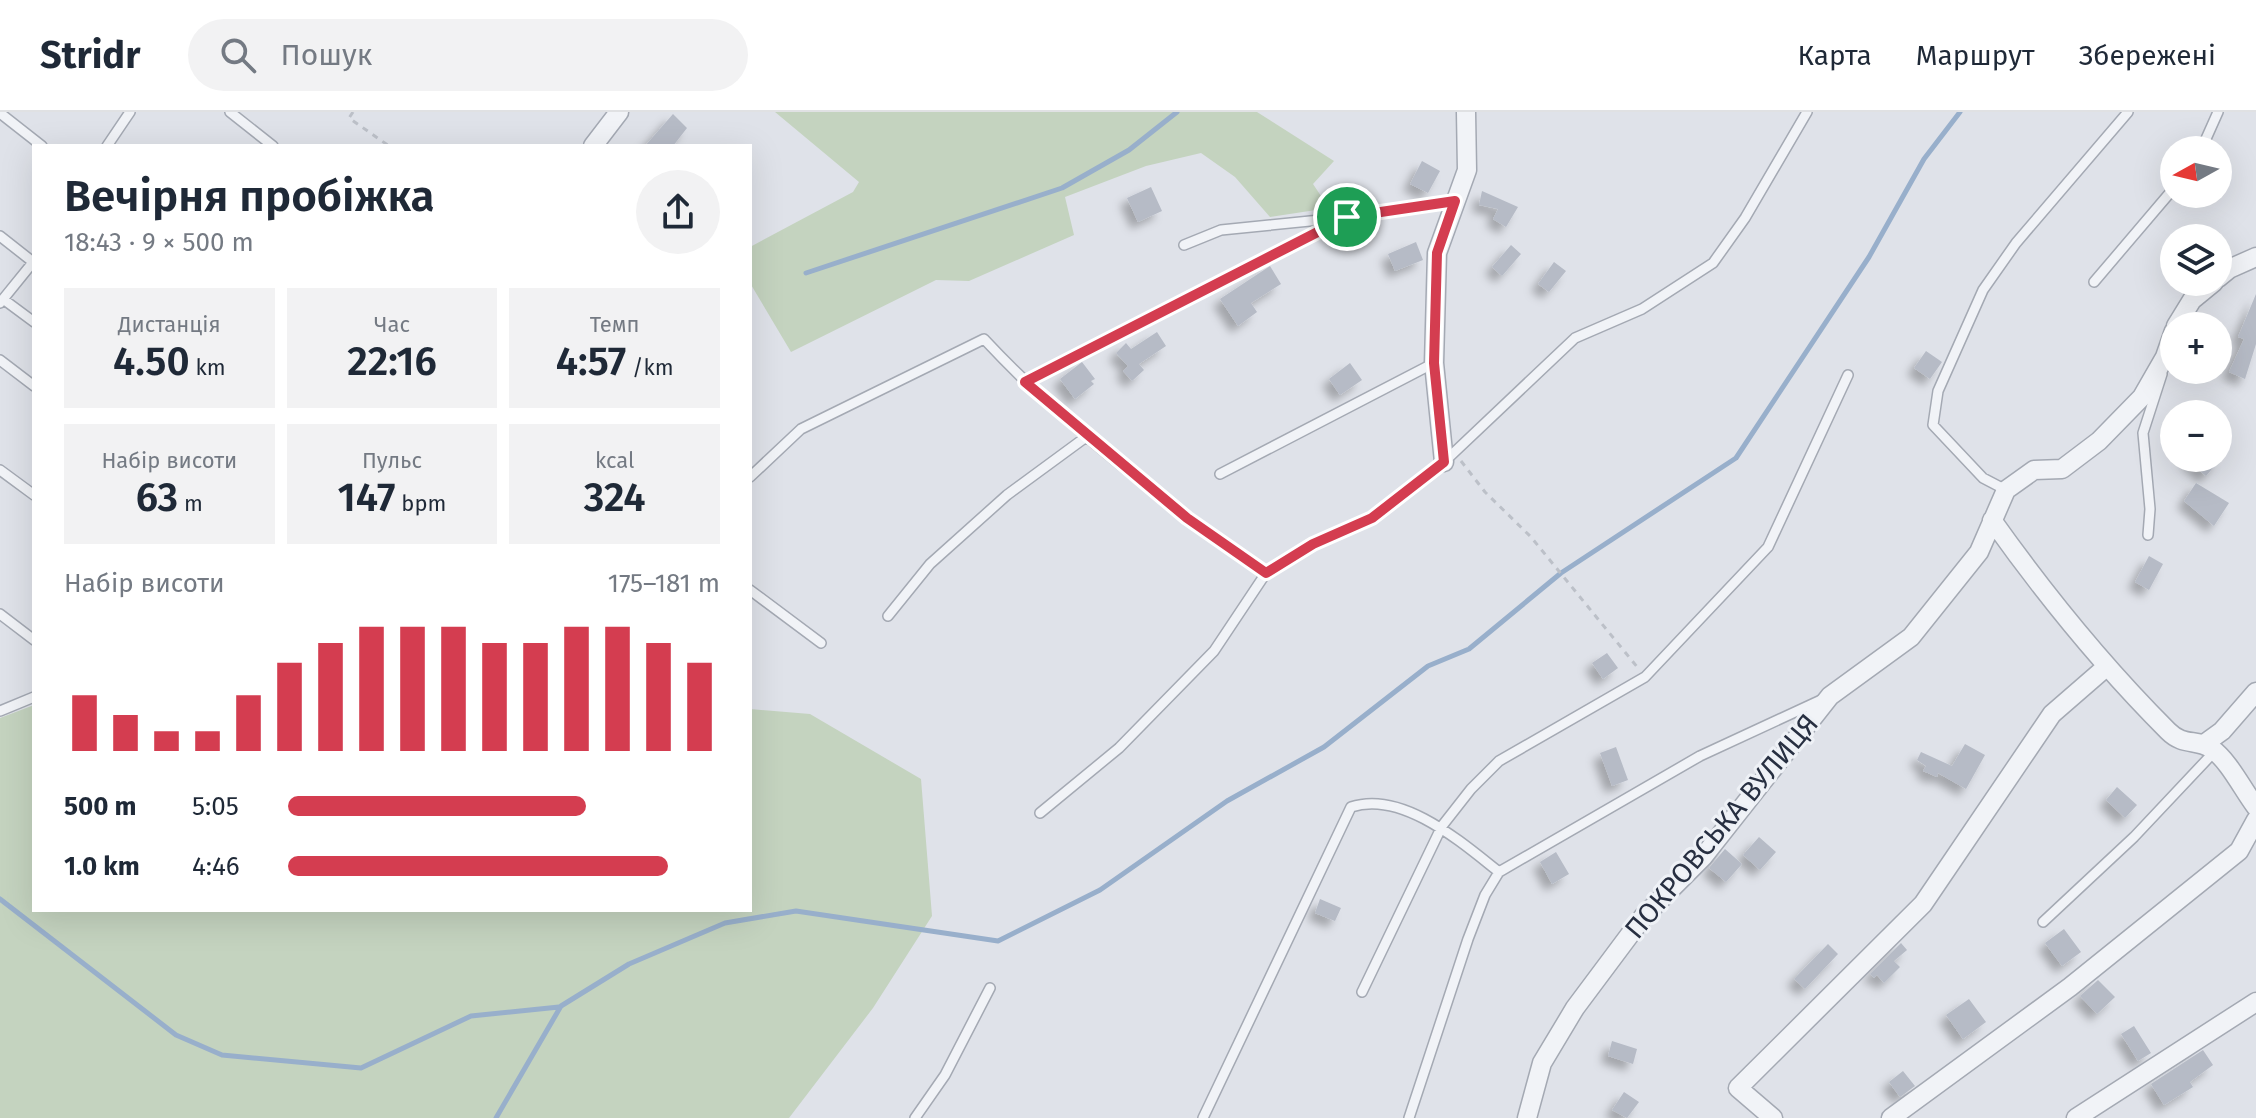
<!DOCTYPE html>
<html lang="uk">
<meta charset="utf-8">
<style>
:root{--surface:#fff;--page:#f2f2f3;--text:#1f2937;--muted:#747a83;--line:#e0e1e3;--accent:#d43d50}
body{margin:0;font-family:"Fira Sans",sans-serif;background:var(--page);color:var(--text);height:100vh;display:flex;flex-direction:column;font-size:30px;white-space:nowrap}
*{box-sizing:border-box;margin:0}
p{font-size:26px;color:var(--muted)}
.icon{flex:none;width:44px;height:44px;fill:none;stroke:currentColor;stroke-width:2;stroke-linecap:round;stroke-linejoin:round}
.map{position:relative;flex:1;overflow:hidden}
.details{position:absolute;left:32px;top:32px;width:720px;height:768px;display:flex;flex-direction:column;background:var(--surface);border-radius:0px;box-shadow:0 8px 32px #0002}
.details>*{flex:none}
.needle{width:52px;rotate:262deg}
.controls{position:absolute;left:2160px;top:24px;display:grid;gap:16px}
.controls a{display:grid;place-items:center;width:72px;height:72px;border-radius:50%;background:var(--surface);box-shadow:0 8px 32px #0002;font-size:40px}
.pin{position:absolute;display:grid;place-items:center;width:68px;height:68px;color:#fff;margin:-34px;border:4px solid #fff;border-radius:50%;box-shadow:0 2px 8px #0007}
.round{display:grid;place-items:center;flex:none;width:84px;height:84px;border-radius:42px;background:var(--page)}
.overview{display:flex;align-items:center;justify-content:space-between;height:136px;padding:0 32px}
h1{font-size:44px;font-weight:600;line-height:60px}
.stats{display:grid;grid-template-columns:repeat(3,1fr);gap:12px;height:136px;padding:8px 32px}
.stats div{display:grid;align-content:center;border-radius:0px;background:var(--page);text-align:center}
.stats b{font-size:40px;font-weight:600}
.stats small{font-size:22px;font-weight:400}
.stats p{font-size:22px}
.chart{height:224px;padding:16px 32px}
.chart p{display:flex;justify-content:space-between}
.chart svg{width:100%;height:144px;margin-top:8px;stroke:var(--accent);stroke-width:6}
ul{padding:0 32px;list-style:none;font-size:26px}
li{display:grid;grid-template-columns:128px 96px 1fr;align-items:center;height:60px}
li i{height:20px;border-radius:10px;background:var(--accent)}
header{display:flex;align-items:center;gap:48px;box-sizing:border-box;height:112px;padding:0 40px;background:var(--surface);border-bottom:2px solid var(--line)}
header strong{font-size:38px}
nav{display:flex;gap:44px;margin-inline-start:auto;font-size:28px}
.search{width:560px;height:72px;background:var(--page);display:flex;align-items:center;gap:20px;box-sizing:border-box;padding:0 28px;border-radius:44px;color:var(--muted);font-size:30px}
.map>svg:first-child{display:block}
.green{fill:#c4d3bf}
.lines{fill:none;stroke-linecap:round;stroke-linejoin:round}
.stream{stroke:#98afcb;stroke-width:5}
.building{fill:#b6bbc6;filter:url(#shadow)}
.lane-casing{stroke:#a4a9b3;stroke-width:12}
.street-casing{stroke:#a4a9b3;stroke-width:21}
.path{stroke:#bcc0c8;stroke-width:3;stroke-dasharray:6 6;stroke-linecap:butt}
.lane{stroke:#f1f3f7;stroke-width:9}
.street{stroke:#f1f3f7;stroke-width:18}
.route-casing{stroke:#fff;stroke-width:16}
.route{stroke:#d43d50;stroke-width:10}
.labels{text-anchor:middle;stroke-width:6;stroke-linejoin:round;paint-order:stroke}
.street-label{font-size:28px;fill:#272f41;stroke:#eef1f6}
</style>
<header>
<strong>Stridr</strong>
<div class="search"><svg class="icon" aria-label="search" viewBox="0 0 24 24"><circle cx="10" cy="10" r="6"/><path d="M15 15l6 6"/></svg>Пошук</div>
<nav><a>Карта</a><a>Маршрут</a><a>Збережені</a></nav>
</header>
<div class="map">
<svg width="2256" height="1006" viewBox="0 0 2256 1006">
<defs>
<filter id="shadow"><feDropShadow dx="-7" dy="7" stdDeviation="4" flood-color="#0004"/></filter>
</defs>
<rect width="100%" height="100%" fill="#dfe2e9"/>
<path class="green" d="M775,0H1257L1334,49L1313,72L1329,96L1270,105L1235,65L1201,41L1146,54L1065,85L1074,123L969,169L936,168L791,240L750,171V135L853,80L859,70Z
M34,593V798H750V597L810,602L921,667L932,804L873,896L789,1006H0V606Z"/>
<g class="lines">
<path class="stream" d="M806,161L1062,76L1129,38L1177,0
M0,787L176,923L222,943L361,956L471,904L559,895
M496,1006L561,894L629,852L725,811L796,799L998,829L1100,778L1227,689L1324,635L1428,554L1469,537L1561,461L1736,346L1869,145L1924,47L1960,0"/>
</g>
<path class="building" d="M673,2L687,16L673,34H645Z
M1422,49L1440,59L1428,81L1410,72Z
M1151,75L1162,99L1138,110L1127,86Z
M1482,79L1518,95L1506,115L1493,107L1498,97L1479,93Z
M1416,130L1423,148L1395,159L1388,142Z
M1511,133L1521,142L1502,164L1492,155Z
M1554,150L1566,159L1549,180L1538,172Z
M1270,154L1281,172L1251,191L1257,200L1238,214L1220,187Z
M2256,182V232L2245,267L2229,260L2244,227L2238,225Z
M1157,220L1166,234L1139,252L1144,258L1132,269L1123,259L1128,254L1116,241L1126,231L1131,237Z
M1926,239L1942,250L1930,267L1914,256Z
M1082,250L1095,267L1091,269L1094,272L1075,287L1060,267Z
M1350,251L1362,268L1340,283L1329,267Z
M2185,346H2221L2206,364Z
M2196,371L2229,391L2214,414L2184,389Z
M2149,444L2163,452L2149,478L2135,470Z
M1607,541L1618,556L1603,567L1592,551Z
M1965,632L1985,643L1966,677L1938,661L1937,665L1923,659L1926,654L1917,648L1921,640L1952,654Z
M1616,635L1628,668L1612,674L1600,641Z
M2117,675L2137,693L2125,706L2106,688Z
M1759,725L1776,740L1760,758L1743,743Z
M1725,737L1742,752L1726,770L1709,756Z
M1556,740L1569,762L1552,772L1540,750Z
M1320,787L1341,796L1335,809L1315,801Z
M2064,817L2081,840L2062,854L2045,831Z
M1901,831L1907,838L1894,849L1900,855L1884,871L1877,863L1874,866L1870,862Z
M1828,832L1838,842L1805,877L1794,867Z
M2098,868L2115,885L2097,902L2080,884Z
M1969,887L1986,910L1963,927L1946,903Z
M2134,914L2151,941L2138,949L2121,922Z
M1612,929L1637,937L1633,952L1608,944Z
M2203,938L2213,953L2190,970L2193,975L2164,993L2151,972Z
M1903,959L1915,974L1900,985L1889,970Z
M1624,980L1639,990L1627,1006L1612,998Z"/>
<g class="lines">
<g class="lane-casing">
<path id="lane" d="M230,0L273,34
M0,1L42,34
M107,34L130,0
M2201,38L2218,0
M0,124L33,150
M1184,133L1221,118L1340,106
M2094,170L2174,76
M3,187L34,210
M0,191L34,149
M0,248L34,274
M1025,270L1347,105L1455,89
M0,358L34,383
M1220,362L1434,251
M750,365L801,317L984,227C1068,317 1166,391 1266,461
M2006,378L1983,366L1933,313L1938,279L1983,178L2016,131L2128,0
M2148,423L2150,397L2143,321L2162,262
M750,478L821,531
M0,502L34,528
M888,504L930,452L1007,383L1086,325
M0,599L34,585
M1040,701L1119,636L1214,539L1266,461L1313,432L1372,406L1444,350L1575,226L1642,197L1713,151L1745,106L1807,0
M2043,810L2134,725L2215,639
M1362,880L1442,714L1471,677L1499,649L1645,565L1768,435L1848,263
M915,1006L945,963L990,876
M1203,1006L1351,695C1402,678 1461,730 1499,760
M1409,1006L1468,827L1485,783L1499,760L1700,644L1821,588"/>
</g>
<g class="street-casing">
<path id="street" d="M593,34L619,0
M2218,166L2229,157L2256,145
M2176,214L2192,188L2214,170
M1444,350L1434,251L1437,141L1467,58L1466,0
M1992,408C2046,484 2102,553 2168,619C2184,635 2196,626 2212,637C2229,649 2243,678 2256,695
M2204,632L2222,619L2256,580
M1527,1006L1542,951L1575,896L1643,805L1703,745L1830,584L1911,525L1979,440L2006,378L2034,358L2062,357L2099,329L2142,285L2165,245L2174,219
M1773,1006L1738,976L1923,792L2052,602L2105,556
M1891,1006L2070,875L2239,739L2256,708
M2076,1006L2256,890"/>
</g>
<path class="path" d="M353,0L349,6L389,34
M1461,349L1485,380L1531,425L1638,556"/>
<use href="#lane" class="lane"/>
<use href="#street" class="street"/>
</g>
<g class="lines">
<g class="route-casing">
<path id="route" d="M1455,89L1437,141L1434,251L1444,350L1372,406L1313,432L1266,461L1187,406L1025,270L1347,105Z"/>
</g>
<use href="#route" class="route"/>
</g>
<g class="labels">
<g class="street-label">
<text transform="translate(1721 714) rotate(-50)" y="10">ПОКРОВСЬКА ВУЛИЦЯ</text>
</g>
</g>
</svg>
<div class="controls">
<a><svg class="needle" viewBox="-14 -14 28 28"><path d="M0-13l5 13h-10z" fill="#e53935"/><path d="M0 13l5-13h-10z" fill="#747a83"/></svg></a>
<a><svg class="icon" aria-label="layers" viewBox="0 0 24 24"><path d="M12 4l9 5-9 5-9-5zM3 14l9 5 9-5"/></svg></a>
<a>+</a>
<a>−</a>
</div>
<div class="pin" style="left:1347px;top:105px;background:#1e9e55"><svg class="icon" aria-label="arrive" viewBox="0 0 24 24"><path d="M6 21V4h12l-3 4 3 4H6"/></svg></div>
<section class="details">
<div class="overview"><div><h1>Вечірня пробіжка</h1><p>18:43 · 9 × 500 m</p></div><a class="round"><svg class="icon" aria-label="share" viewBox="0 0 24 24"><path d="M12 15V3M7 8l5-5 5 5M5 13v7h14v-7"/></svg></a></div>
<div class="stats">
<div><p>Дистанція</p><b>4.50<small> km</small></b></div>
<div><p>Час</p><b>22:16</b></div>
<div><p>Темп</p><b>4:57<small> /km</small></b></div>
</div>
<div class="stats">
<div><p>Набір висоти</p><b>63<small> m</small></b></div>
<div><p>Пульс</p><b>147<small> bpm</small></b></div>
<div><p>kcal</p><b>324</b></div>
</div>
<div class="chart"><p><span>Набір висоти</span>175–181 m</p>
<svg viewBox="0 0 160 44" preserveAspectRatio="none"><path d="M5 44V27M15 44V33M25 44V38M35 44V38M45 44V27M55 44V17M65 44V11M75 44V6M85 44V6M95 44V6M105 44V11M115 44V11M125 44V6M135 44V6M145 44V11M155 44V17"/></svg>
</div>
<ul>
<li><b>500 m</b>5:05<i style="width:69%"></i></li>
<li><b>1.0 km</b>4:46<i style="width:88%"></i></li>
</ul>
</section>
</div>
